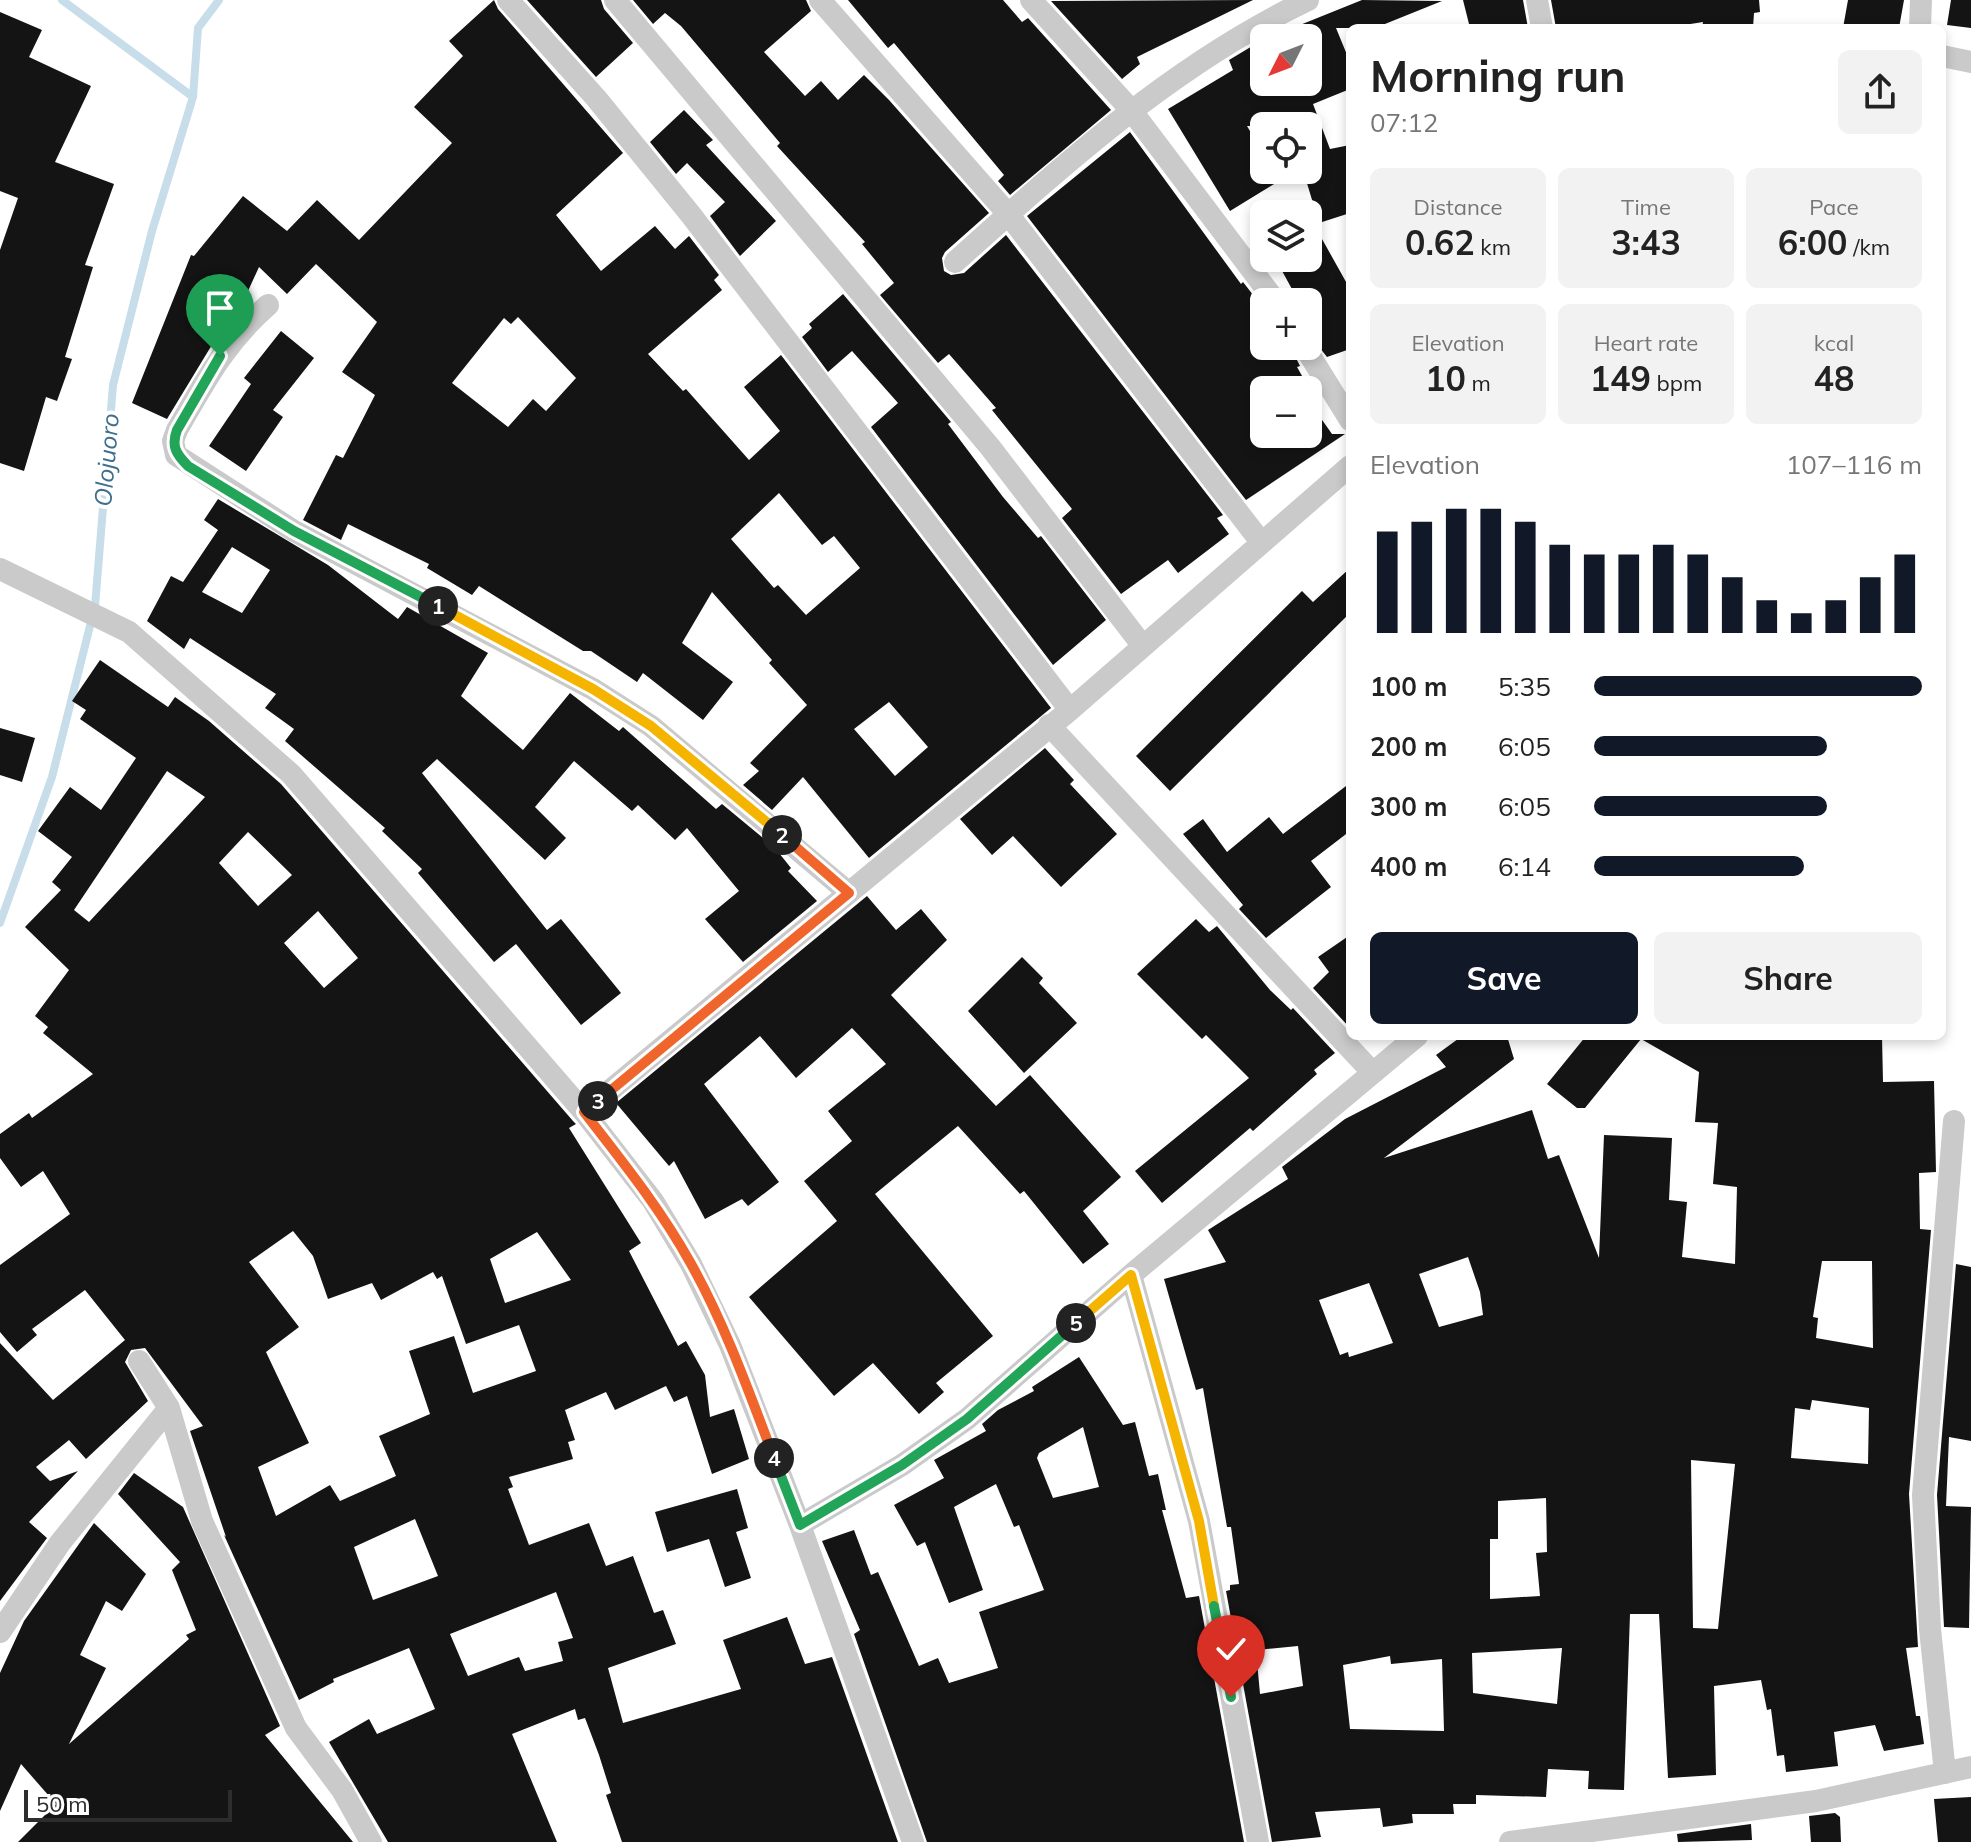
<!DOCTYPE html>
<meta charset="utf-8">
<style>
:root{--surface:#fff;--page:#f2f2f2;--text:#222;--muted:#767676;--accent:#111827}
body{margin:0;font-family:Mulish,sans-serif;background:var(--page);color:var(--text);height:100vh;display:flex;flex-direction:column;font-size:30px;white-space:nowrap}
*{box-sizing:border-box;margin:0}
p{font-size:26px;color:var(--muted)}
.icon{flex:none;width:44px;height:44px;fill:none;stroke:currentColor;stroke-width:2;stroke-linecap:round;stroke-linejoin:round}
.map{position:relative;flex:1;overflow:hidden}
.drawer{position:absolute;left:1346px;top:24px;width:600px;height:1016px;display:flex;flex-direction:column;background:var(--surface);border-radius:12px;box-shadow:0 4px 12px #0003}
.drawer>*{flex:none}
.needle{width:52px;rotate:228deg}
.buttons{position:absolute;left:1250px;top:24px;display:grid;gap:16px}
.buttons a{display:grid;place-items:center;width:72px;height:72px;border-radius:12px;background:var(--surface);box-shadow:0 4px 12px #0003;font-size:40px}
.scale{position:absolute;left:24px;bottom:20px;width:208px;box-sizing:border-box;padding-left:8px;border:4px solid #2d2d2d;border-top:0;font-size:22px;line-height:28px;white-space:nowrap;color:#2d2d2d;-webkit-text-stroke:6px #fff;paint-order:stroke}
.pin{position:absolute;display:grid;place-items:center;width:68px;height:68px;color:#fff;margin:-82px -34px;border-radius:50% 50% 50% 0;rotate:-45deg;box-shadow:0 0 8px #0007}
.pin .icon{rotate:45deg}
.km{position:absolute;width:40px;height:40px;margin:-20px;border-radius:50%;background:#222;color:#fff;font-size:22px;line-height:40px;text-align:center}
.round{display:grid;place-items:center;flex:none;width:84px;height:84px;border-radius:12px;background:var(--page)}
.summary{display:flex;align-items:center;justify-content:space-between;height:136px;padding:0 24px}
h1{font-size:44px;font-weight:700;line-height:60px}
.metrics{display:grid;grid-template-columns:repeat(3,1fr);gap:12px;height:136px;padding:8px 24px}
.metrics div{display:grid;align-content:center;border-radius:12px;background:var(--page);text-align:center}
.metrics b{font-size:34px;font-weight:700}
.metrics small{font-size:22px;font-weight:400}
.metrics p{font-size:22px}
.chart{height:224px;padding:16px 24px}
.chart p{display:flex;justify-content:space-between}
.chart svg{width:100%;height:144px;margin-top:8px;stroke:var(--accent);stroke-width:6}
.action{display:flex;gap:16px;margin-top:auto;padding:16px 24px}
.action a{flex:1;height:92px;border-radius:12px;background:var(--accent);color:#fff;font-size:32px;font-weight:700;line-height:92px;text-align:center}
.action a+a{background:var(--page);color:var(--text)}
ul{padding:0 24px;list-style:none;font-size:26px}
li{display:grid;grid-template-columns:128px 96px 1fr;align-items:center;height:60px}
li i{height:20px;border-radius:10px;background:var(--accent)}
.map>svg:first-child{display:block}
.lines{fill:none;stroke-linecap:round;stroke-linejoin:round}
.stream{stroke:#c7ddea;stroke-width:8}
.building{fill:#141414;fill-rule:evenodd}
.minor{stroke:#cacaca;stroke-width:22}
.split-1-casing{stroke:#fff;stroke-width:16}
.split-2-casing{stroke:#fff;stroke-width:16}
.split-3-casing{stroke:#fff;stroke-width:16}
.split-4-casing{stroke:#fff;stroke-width:16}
.split-5-casing{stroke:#fff;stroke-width:16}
.split-6-casing{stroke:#fff;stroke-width:16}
.split-7-casing{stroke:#fff;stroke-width:16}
.split-1{stroke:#22a559;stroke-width:10}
.split-2{stroke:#f5b400;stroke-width:10}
.split-3{stroke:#f0652b;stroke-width:10}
.split-4{stroke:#f0652b;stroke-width:10}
.split-5{stroke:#22a559;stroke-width:10}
.split-6{stroke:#f5b400;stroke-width:10}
.split-7{stroke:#22a559;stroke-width:10}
.labels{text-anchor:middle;stroke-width:8;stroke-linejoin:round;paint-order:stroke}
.water-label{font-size:24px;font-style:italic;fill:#3e6f8c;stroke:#fff}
</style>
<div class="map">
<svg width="1971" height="1842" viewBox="0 0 1971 1842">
<rect width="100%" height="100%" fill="#fff"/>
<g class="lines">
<path class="stream" d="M62,0L193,97
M0,923L52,777L95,606L113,385L152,231L193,97L198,28L219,0"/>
</g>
<path class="building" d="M494,0L498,9L623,153L556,215L601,271L655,226L675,249L689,236L719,275L714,280L722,290L648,354L683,391L686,389L749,460L780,431L744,387L781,355L1051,708L869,858L803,777L772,810L743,785L759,771L750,763L807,705L769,663L772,660L712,592L682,643L733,682L703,720L643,673L637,682L591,651H583L479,586L472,595L427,568L429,564L348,524L341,540L303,520L336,455L343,458L375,395L342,372L377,322L316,264L287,294L259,267L237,315L232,322L227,320L167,419L132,403L191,255L194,256L243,196L287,231L317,200L359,240L452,143L414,107L463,56L449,41ZM518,317L576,378L546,411L533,399L508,427L452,383L504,318L511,324ZM779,493L822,545L834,536L860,568L806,615L778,585L774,588L731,539ZM889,702L928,747L895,776L854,729Z
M527,0H601L604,9L633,43L596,77Z
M633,0H806L811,11L764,52L805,96L821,81L838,100L864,75L889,100L989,213L945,252L942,258L944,271L951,275L964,273L1006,235L1223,515L1217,518L1229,534L1178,573L1168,560L1121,594L1062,518L1072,509L992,410L996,408L949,354L938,363L880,295L894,283L862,244L865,242L777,146L780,143L681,26L665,13L653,24Z
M848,0H1003L1022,22L1028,18L1111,110L1010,195L998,181L1004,175L894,43L888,48Z
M1253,0L1137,57L1140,64L1122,79L1051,1Z
M1362,0L1442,1L1375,28H1336L1350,62V89L1313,104L1330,149L1350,145V213L1319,223L1303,170H1308V126H1247L1264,155V170H1273L1279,181L1230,211L1168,109L1233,70L1229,60L1264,39V82H1308V28L1295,27Z
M1463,0H1523L1528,28H1470Z
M1551,0H1759L1760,12L1754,13L1753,28H1702L1703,22L1665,28H1556Z
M1848,0H1904L1899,28H1843Z
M1951,0H1971V28L1947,25Z
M0,12L42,30L29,57L91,86L55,162L114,184L85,265L93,267L65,357L72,359L57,401L46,397L24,471L0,463V250L18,198L0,191Z
M684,110L713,140L706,145L776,221L740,256L710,216L725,202L687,163L676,174L650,142Z
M1130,132L1241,284L1243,282L1264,309V346H1290L1300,366L1297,367L1310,390H1264V434H1308V400L1332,434H1345L1246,500L1027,216Z
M1308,214L1350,289V349L1327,357L1308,333V302H1299L1275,258H1308Z
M843,294L951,422L948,424L1003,497L1038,538L1041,536L1106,620L1053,665L871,427L898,403L852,351L828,372L802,337L812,328L809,324Z
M281,331L314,358L273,410L283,417L246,471L209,446L251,384L244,378Z
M218,499L328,565L398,619L407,607L488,653L461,696L523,750L570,693L619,731L623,727L716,809L722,804L775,848L791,868L788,871L817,901L743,962L705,919L739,891L687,828L675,840L638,805L632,811L574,761L535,807L566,838L545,860L437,759L422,773L547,930L561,919L621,993L581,1025L516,944L494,962L418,873L422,869L382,831L385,828L285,741L294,729L265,708L276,694L190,638L184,649L147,621L171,576L183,582L218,530L204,520ZM232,547L270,570L242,613L202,592Z
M1350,568V613L1170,791L1136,756L1302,591L1313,602Z
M100,660L168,707L175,697L209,721L281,784L573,1121L576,1124L569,1128L641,1243L629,1251L678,1346L686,1341L705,1375L710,1417L734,1409L749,1459L712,1474L687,1396L674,1402L666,1386L615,1410L606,1392L565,1410L575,1440L568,1442L573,1459L509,1477L513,1487L508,1489L529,1545L589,1523L606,1566L633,1556L654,1613L663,1610L676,1644L608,1668L623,1723L741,1689L723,1640L787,1617L805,1664L832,1657L898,1842H622L606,1795L611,1793L599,1755L585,1718L578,1720L575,1709L512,1734L557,1842H388L329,1742L369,1719L377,1734L435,1709L409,1648L333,1679L334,1682L299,1700L224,1535L226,1537L190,1431L203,1426L145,1348L131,1350L125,1362L148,1401L86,1459L69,1440L36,1467L50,1481L78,1471L29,1522L47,1538L0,1601V1343L53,1400L125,1340L85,1290L32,1329L37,1335L17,1352L0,1332V1265L70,1214L43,1171L21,1187L0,1158V1134L29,1113L32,1118L93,1074L43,1033L48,1027L35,1016L69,970L25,927L61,890L52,882L72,857L38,831L70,787L101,810L136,758L80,719L86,710L72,701ZM167,771L205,797L89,922L74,910ZM248,832L292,875L258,906L219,863ZM318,911L358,958L324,988L284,943ZM293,1231L313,1256L328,1299L372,1283L381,1300L433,1272L437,1279L442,1276L466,1344L519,1325L536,1371L473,1393L454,1336L409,1351L430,1414L379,1436L396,1476L340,1501L330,1485L276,1516L258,1467L309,1443L266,1352L299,1327L249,1262ZM537,1232L571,1280L505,1303L490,1259ZM415,1519L438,1576L373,1600L354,1547ZM556,1592L573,1638L558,1642L563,1661L525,1671L519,1657L468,1676L450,1634Z
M0,728L35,738L22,782L0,775Z
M1045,748L1074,780L1070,784L1117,834L1061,887L1013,836L992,855L960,819Z
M1350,783V831L1311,861L1331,887L1266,938L1239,909L1243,905L1183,834L1203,819L1227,852L1269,817L1283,834Z
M867,896L896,930L921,909L947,940L891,995L996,1106L1030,1075L1121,1177L1083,1211L1109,1244L1083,1264L1024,1191L1020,1194L958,1126L875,1194L993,1336L936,1383L944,1392L919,1414L873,1363L834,1396L749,1297L837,1221L804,1181L852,1141L828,1111L886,1064L852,1028L796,1078L760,1036L704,1084L779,1182L748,1206L742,1199L705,1219L674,1161L669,1166L616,1103Z
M1196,919L1209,932L1217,926L1270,990L1291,1010L1293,1008L1335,1053L1314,1070L1317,1074L1253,1131L1250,1128L1162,1203L1135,1171L1249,1078L1206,1035L1202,1039L1137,974Z
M1350,935V1028L1313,988L1329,972L1318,957Z
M1022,957L1043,978L1039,983L1077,1023L1024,1073L968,1011Z
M1462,1036H1507L1514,1059L1384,1158L1532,1110L1548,1159L1559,1155L1599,1258L1604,1135L1672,1138L1669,1200L1687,1202L1682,1257L1735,1264L1737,1187L1713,1184L1718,1123L1695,1122L1699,1072L1641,1039L1585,1108H1577L1547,1084L1586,1036H1882L1883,1082L1934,1081L1936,1172L1919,1173L1920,1229L1931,1230L1909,1494L1918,1647L1906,1648L1916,1716H1920L1924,1744L1884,1751L1875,1725L1834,1732L1838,1766L1786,1772L1784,1755L1777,1756L1771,1709L1767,1710L1761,1680L1714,1686L1716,1775L1668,1778L1659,1614H1630L1624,1790L1588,1789L1589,1771L1548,1769L1546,1797L1476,1795V1804H1453L1454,1814H1412L1413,1823L1383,1827L1380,1808L1315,1812L1321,1837L1272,1842L1226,1591L1230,1590V1585L1239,1584L1231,1527H1227L1203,1388L1196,1390L1164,1279L1226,1262L1208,1230L1288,1179L1282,1167L1345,1119L1446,1067L1436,1055ZM1468,1257L1480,1292L1483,1315L1439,1327L1419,1274ZM1822,1261H1872L1873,1348L1816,1338L1818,1318L1813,1317ZM1369,1283L1393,1343L1349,1357L1348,1352L1340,1355L1319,1300ZM1812,1400L1869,1408L1868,1464L1791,1458L1795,1408L1810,1410ZM1691,1460L1735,1464L1718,1629L1693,1628ZM1546,1498L1547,1552L1536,1553L1540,1596L1490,1599V1539H1498V1501ZM1298,1646L1303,1686L1260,1694L1256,1650ZM1562,1648L1557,1704L1473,1693L1472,1653ZM1390,1656L1391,1664L1442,1659L1444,1731L1350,1729L1343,1665Z
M1956,1264L1971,1267V1441L1949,1437L1946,1506L1971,1507L1969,1628L1944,1627L1937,1495Z
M1079,1357L1123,1425L1135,1422L1149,1476L1158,1474L1166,1510H1162L1186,1598L1199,1596L1244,1842H927L854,1634L860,1630L822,1541L854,1530L871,1575L878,1572L919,1666L938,1658L949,1683L998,1668L979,1612L1044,1590L1019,1525L1014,1527L996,1484L954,1507L983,1590L949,1603L925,1542L917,1546L894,1505L944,1478L934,1460L986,1431L982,1424L998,1410L1034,1391L1032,1387ZM1083,1427L1099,1487L1053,1498L1037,1458L1039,1453Z
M134,1473L183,1507L280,1726L265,1735L353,1842H18L56,1804L21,1764L0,1811V1673L24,1621L94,1523L146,1574L122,1611L106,1601L80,1655L106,1668L69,1744L189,1639L186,1635L196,1630L172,1570L180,1562L118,1494Z
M737,1489L748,1528L736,1532L751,1578L725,1587L709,1539L667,1552L655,1512Z
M1971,1797V1842H1938L1934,1799Z
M1835,1813L1840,1817L1841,1842H1811L1809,1816Z
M1751,1824L1752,1840L1678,1842L1677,1834Z"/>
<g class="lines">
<path class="minor" d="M508,0L596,98L691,215L1070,710
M615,0L990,447L1142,645
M820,0L1008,214L1261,542
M1031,0L1131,110L1276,302
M1537,0L1542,28
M1920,28L1921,0
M1942,56L1971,62
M955,262C1064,164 1174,64 1308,0
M268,305C224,344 206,380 177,430L173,441L176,455L294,531L593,689L651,726L849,893
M1304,346L1350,420
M0,569L129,632L291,774L584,1112L653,1201L691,1264L730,1345L800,1525L913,1842
M1049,725L1373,1073
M584,1112L1070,710L1350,466
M1131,1275L1199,1521L1258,1842
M139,1361L169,1408L202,1521L296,1728L342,1790L371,1842
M800,1525L902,1465L967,1419L1131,1275L1417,1036
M0,1632L60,1543L169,1408
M1945,1773L1930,1629L1923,1495L1954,1121
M1510,1842L1816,1801L1971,1767"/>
</g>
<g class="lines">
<g class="split-1-casing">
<path id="split-1" d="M220,356L177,430C171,446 176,454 188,466L294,531L438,606"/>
</g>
<g class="split-2-casing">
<path id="split-2" d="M438,606L593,689L651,726L782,835"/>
</g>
<g class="split-3-casing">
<path id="split-3" d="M598,1101L849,893L782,835"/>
</g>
<g class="split-4-casing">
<path id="split-4" d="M598,1101L584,1112C622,1161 660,1208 690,1262C725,1324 749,1392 774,1458"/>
</g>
<g class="split-5-casing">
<path id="split-5" d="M774,1458L800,1525L902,1465L967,1419L1076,1323"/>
</g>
<g class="split-6-casing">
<path id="split-6" d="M1076,1323L1131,1275L1199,1521L1214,1606"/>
</g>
<g class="split-7-casing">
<path id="split-7" d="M1214,1606L1231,1697"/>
</g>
<use href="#split-1" class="split-1"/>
<use href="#split-2" class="split-2"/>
<use href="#split-3" class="split-3"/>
<use href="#split-4" class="split-4"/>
<use href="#split-5" class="split-5"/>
<use href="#split-6" class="split-6"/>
<use href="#split-7" class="split-7"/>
</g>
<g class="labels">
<g class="water-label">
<text transform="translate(107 460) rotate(-85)" y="8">Olojuoro</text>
</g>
</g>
</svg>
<div class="buttons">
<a><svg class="needle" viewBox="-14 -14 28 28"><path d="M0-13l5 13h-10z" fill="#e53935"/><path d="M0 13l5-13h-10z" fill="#767676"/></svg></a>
<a><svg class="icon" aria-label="locate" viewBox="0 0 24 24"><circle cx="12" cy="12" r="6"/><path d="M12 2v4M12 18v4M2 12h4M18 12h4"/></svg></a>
<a><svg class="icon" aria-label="layers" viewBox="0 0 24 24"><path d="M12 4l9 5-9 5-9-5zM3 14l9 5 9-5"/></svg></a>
<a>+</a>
<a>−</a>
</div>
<div class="scale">50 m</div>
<div class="pin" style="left:220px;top:356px;background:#1e9e55"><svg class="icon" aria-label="arrive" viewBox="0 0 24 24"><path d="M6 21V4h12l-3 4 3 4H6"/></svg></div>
<div class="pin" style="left:1231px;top:1697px;background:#d93025"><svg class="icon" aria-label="check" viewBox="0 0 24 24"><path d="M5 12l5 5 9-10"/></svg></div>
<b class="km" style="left:438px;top:606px">1</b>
<b class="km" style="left:782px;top:835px">2</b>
<b class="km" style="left:598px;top:1101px">3</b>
<b class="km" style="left:774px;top:1458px">4</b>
<b class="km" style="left:1076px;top:1323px">5</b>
<section class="drawer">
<div class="summary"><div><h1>Morning run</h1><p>07:12</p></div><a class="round"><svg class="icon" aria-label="share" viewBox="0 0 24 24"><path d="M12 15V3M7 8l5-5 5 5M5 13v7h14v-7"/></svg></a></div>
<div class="metrics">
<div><p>Distance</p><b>0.62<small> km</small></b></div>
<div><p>Time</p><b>3:43</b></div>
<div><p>Pace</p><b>6:00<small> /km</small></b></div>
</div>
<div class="metrics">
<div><p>Elevation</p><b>10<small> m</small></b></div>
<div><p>Heart rate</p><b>149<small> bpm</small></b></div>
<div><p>kcal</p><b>48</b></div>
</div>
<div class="chart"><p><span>Elevation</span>107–116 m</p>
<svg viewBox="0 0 160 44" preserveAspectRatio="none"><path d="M5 44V13M15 44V10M25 44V6M35 44V6M45 44V10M55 44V17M65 44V20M75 44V20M85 44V17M95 44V20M105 44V27M115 44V34M125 44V38M135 44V34M145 44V27M155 44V20"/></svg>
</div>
<ul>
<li><b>100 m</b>5:35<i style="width:100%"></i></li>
<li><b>200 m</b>6:05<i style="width:71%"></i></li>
<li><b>300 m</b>6:05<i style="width:71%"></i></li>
<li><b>400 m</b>6:14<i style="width:64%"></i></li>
</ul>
<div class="action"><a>Save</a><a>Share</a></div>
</section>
</div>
